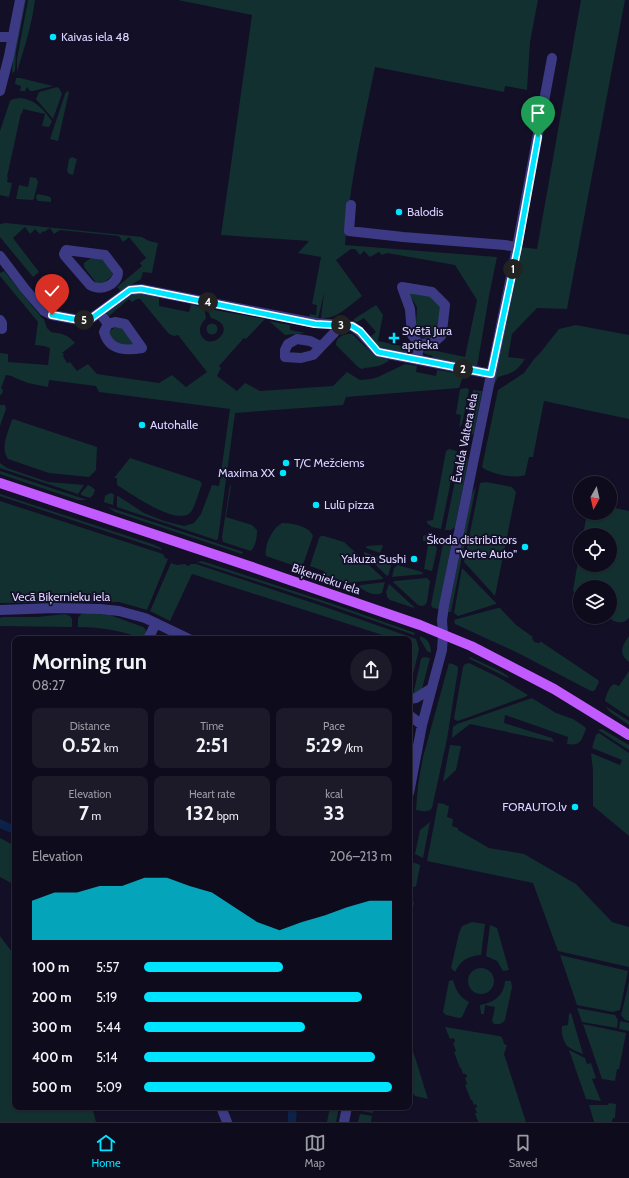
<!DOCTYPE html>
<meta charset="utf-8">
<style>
:root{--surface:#0e0b1c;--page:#1c1929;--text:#f1f3f6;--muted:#9b9ba3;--line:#2e2b3b;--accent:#00e5ff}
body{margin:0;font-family:Cabin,sans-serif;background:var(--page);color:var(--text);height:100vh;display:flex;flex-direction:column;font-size:15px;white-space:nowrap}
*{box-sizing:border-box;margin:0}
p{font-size:13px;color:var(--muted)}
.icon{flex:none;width:22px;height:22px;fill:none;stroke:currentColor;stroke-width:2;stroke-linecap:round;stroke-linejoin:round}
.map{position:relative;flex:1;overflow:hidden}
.sheet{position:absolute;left:12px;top:636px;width:400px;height:474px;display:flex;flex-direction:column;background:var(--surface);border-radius:8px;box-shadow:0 1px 3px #0004,0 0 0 1px var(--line)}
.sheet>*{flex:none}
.needle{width:26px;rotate:188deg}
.controls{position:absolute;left:573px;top:476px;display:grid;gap:8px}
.controls a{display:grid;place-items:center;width:44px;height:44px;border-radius:50%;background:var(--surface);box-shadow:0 1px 3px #0004,0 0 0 1px var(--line);font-size:20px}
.pin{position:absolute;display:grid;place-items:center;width:34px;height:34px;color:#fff;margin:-41px -17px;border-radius:50% 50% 50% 0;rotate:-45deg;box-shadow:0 0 4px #0007}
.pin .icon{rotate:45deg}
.km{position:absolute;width:20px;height:20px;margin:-10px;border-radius:50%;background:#222;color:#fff;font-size:11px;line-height:20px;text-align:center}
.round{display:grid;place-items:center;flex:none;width:42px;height:42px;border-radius:21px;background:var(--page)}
.headline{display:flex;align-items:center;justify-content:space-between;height:68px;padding:0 20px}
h1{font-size:22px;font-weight:700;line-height:30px}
.metrics{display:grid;grid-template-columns:repeat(3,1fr);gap:6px;height:68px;padding:4px 20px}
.metrics div{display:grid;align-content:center;border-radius:8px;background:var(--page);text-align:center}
.metrics b{font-size:20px;font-weight:700}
.metrics small{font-size:11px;font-weight:400}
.metrics p{font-size:11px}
.chart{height:112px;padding:8px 20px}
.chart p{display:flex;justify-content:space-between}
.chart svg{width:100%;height:72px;margin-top:4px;fill:var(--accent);opacity:.7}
ul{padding:0 20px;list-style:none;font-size:13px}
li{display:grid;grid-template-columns:64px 48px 1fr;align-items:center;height:30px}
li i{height:10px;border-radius:5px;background:var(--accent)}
.tabs{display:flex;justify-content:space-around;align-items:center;height:56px;border-top:1px solid var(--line);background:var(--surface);font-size:11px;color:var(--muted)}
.tabs a{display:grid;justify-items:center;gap:2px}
.tabs .selected{color:var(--accent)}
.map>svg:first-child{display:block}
.green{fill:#12302f}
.water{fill:#0c2248}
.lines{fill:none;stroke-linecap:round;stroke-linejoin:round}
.stream{stroke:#0c2248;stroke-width:2.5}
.minor{stroke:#3d3a85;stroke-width:10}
.major{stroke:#c25bff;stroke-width:10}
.route-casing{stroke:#fff;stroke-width:8}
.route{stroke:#00e5ff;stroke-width:5}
.poi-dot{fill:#00e5ff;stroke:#130f26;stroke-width:1.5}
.labels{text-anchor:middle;stroke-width:3.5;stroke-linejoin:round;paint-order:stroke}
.poi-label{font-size:12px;fill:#d9d4ff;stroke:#130f26;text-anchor:start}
.street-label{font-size:12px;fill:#d9d4ff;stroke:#130f26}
</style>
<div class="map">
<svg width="629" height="1122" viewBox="0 0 629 1122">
<rect width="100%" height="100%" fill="#130f26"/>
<path class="green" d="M24,0H26L16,52L15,71L12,73L13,58Z
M28,0H35C32,25 24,49 17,72V59Z
M178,0H538L530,42L527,90L505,86L504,92L375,67C363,126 349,185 345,245L497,257L489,296L477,367L432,358L433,356L426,354L422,352L423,348L465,357L477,300L455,265L387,253L382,255L379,252L370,257L364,251L360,255L355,249H351L336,260L362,296C350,305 336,320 321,318L324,293L318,319L309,318L310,314L316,315L317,305L312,304L321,257L298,253L309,241L221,235L252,15Z
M581,0H625L567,309L537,308L512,334L508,357L525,359C516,372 513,373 498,377L493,387L520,247L537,249Z
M16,78H20L53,86L33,91H30L27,87L25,91H20L21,86L15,84Z
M57,87L59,88L62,94L53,119L36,99L39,92Z
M67,91L69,92L58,141L50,139L65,94Z
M20,98C35,99 44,110 52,121L49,127L42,126L45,114L23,109L22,114L21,113L7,177H8L7,182L12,183L9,197L0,195V131L10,101L13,99Z
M72,157L77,159L73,175L69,174L67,171L69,159Z
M30,177L36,178L38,182L34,198L33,200L16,199L19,185L28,187Z
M37,194L48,196L51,198V202L38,201L36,198Z
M6,223L142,237L149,241L158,243L152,273L143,272L141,279L121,291L117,287L142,266L140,263L146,258L129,237L123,242L119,236L60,230L54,234L50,228L44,232L43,231L40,234L35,229L30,234L25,227L13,238L39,272L33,277L0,237V224Z
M95,255L100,257L113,271L112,276L101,285L97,284L84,267V263Z
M4,271L42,318L44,319L47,328L51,332C63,334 67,334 75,343L62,353L64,354L63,356L67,363L70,362L77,371L88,364L97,374L159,383L172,375L186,387L207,372L178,335L174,336L169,334L140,299H137L132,302L129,299L109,316L107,313L135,293L159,298V306L189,312L191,304L204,308L206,318C202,323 198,328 201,335C210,354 241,326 211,318L208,311L209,309L265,319L246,339L244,338L219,366L221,368L217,376L237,391L245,383L260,391L333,386L347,372L360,380L371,379L378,377L405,364L417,366L416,372L436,376L437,370L468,375L469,377L468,378L462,379L459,388L346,397L343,405L235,413L218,539L216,540L117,507V496H118L144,513L164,521L184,526L194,523L201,514L212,485L219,486L230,409L99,392L96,386L49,380L48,387L28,383L13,377L12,376L6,375L1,388L3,390L2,394L0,395V353L8,354V362L48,365L50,348L44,346L35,345L38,322L0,276V273Z
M410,291L431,296L442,306L438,335L429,339L417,336L416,325L417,307L410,296Z
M376,305L383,315L378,341L411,348V354L377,346L370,337L376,332L364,318L357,322L354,321V319Z
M269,321L290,325V330L306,333L285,335Z
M206.5 329a5.5 5.5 0 1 1 11 0a5.5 5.5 0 1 1-11 0Z
M576,325L629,335V419L544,401L533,457H529L525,475C515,479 490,474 482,467L498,390L524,373L534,359L540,353L559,329Z
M115,327L122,328L135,343L132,346L116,344L108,333Z
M347,334H352L375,356L387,359L389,361C383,364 378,367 372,367C368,368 366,367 362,369L358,367L336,345C336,338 341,336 347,334Z
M467,388L469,390L462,424L459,428L461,415L456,414L460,389Z
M473,390L482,391L474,433L470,437L466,438L464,437Z
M0,405H5L6,409L0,426Z
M13,419L97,447L96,470L89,477L49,473L8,459C0,448 8,432 12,420Z
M449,449L457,451L441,529L432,527L427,523V521L433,520L446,451Z
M461,451L467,455L468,460L455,527L451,530H445Z
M130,458L200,481L202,484C199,491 195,508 190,513C176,526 130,493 117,485V478H114Z
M0,463L7,468L48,482L84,485L78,494L0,468Z
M0,471L87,500H78L0,474Z
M486,482L512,487L516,492L495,596L464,562L480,483Z
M88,485L92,487L95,490L93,495L90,498L81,495V493Z
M230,485L231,486L226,517L252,525L257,530C257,538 256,545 251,551L223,542L222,537Z
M476,486L451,612H448L471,496Z
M110,493L114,494L113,505L104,502L105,496Z
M0,494L152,544L161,548L162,550L0,496Z
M0,501L163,554L165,558L168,559L147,610L119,602L0,603Z
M108,507L243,552L242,554L115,512Z
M610,507L629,511V618C622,626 615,622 607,617H610V587H580V599L575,595L573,590L580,550V565H610V535H583L587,513H610Z
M282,523C292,523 309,526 313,536L304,562L301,565L295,566L266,556C264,545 272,529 282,523Z
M425,535L439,538V540L436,542L423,541V536Z
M321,536H324L344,542L383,578V579L347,583L323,575L324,571L310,566L319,538Z
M444,539L450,543L451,546L439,609L433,608L431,605Z
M381,545L383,546L380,553L366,548L367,546Z
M428,545L436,546L437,549L432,571L424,569Z
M364,552L389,561L391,566L388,576L386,575L364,554Z
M202,561L330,603L415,633L414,635L329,605L197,562Z
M171,563L177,565L185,564L188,566L191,564H196L328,608L416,639L419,649L409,692V639H395L192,574L170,621L150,611Z
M398,565L422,572L423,574L392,577L394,568Z
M462,568L496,603V604L458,616L454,613Z
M427,578L430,581L427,602L425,605L422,606L418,605L393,582L395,581Z
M385,582L382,593C374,597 364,591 358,586L361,585Z
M389,584L414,607V608L390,600L387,597L386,592Z
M498,608H500L516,625L533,637L532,638C533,642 536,643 540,643V641L598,680L599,682L595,690L593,691H591L514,651L455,624L454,620L457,619Z
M85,613L110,615L143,627C148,631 146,634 145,639C121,631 103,627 78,627V618L81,614Z
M65,614L70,616L72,619V627L0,626V618L2,617H37Z
M420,636C428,639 431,644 431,653L427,651L420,639Z
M629,636V662C618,653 622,646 629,636Z
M424,657L430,658L422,689L413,695L421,659Z
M470,657L502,672L509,677L508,678L470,659L469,658Z
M449,663L455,665L458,667V670L447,739L432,808C429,813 422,811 416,810L418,785L423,757Z
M469,663L498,677L528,695L525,697L458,721L455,720L454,718L463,667L465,664Z
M629,671V717L605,701C606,695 609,687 614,684L619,686Z
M532,698L556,713L573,719L585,727L586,729C581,741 581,746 567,744L568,737L505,715L504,723L552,738L554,742L470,724L452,738L453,727L457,724Z
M605,706L629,721V725L610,712Z
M409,719C416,729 411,739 409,750Z
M602,729L629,745V750L598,730Z
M599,733L629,753V836L593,806V771L591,753L620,765L622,760L592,748L596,735Z
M450,745L461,746L456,770L443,782Z
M438,803L445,804V805L449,806L447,817L453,819L452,826L458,828V830L489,848L524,854L576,884L612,922L629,927V967L558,951L533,883L427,861Z
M430,822L423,858L415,854L420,830Z
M0,838L15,846V885L0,877Z
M412,862L420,865V866L416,886L409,889V866Z
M409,897L412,899L414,903L409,928Z
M472,922L485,924L481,955C468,956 461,960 455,972L451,968L459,933L462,926Z
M490,925L497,928L509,970L503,971L497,961L486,956Z
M0,936L15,956V1107H92L96,1122H0Z
M560,955L628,971L620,1010L613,1012L577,1005Z
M468 981a13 13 0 1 1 26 0a13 13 0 1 1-26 0Z
M453,980C456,990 459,997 469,1002L462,1017L459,1018L446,1015L443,1012L449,981Z
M505,981H511L512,987L505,1020C502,1024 499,1025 494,1024L492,1021L495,1007L485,1005L484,1014H481L480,1005C493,1003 504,996 505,981Z
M629,982V1021L625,1020L621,1015Z
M577,1008L615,1015L618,1020L617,1028L582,1022Z
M571,1013L583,1054C578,1052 571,1049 567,1046C563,1041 561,1032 562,1026L568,1025L569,1014Z
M620,1021L629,1023V1031L619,1029Z
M583,1024L626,1033L619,1069H617L615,1081L602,1079Z
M445,1027L499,1036C503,1037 503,1040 504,1044L507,1045L504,1054L526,1122H478L475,1113H477L475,1108L477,1107L476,1104L474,1105L472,1100H471L465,1085L467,1084L465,1078L467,1077L466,1074H463L461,1068H460L454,1052L456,1051L453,1043L455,1042L454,1038L450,1039Z
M569,1050L585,1058L587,1064L591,1063L596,1078L592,1079L601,1101L586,1099Z
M411,1051H413L428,1099L415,1096L409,1088V1053Z
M609,1103L616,1104L615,1118H613L612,1122H594L589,1105H608Z
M330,1107H339L336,1122H327Z
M361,1107H374L373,1113L361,1111Z
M360,1114L372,1116L371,1122H358Z"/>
<path class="water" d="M0,819L15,826V834L0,826Z
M288,1107H297L296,1122H288Z"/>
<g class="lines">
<path class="stream" d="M409,666L410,662
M0,827L15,833"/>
<path class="minor" d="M0,37H12
M0,91L9,56L20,0
M351,205L349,231L403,237L505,245L517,247
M66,250L105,255L118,272C118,285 100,292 90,285L65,256L64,254Z
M0,256L25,289L44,311L52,315L79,320H89L130,290L141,289L315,323L352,326L359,331L378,352L491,374
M100,313L108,324L104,332C109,351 126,351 142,348L125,324L115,322L108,324
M0,320L2,323V329L0,328
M320,346L310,341L297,339L288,344L285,350V357L301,358L313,355L334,333L338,325
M417,360L419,344L412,335L410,309L402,287L432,292L445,305L443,323L441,336L433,343L419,344
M0,610L55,608L100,609L119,611L145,618L189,639
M148,639L156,623
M409,699L416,698L432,688
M409,715L422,725
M409,793L422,725L442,650L443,635L442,620L444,606L517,247L552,58
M221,1107L227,1122
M344,1122L347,1107"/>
<path class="major" d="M0,483L252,567L420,625L471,646L554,689L629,735"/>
</g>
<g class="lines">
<g class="route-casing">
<path id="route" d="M52,315L79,320H89L130,290L141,289L315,324L352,326L360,331L378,352L491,374L518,247L538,137"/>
</g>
<use href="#route" class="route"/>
</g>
<g class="poi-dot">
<circle cx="53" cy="37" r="4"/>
<circle cx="399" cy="212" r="4"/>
<path d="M392 332h4v4h4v4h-4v4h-4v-4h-4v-4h4z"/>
<circle cx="142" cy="425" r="4"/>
<circle cx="286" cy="463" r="4"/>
<circle cx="283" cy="473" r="4"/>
<circle cx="316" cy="505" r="4"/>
<circle cx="525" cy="547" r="4"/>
<circle cx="414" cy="559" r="4"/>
<circle cx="575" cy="807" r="4"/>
</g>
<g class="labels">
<g class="poi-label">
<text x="61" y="41">Kaivas iela 48</text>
<text x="407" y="216">Balodis</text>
<text x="402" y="335">Svētā Jura<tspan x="402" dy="14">aptieka</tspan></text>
<text x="150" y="429">Autohalle</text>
<text x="294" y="467">T/C Mežciems</text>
<text x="275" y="477" text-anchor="end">Maxima XX</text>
<text x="324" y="509">Lulū pizza</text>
<text x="517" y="544" text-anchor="end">Škoda distribūtors<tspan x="517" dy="14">"Verte Auto"</tspan></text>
<text x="406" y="563" text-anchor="end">Yakuza Sushi</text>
<text x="567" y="811" text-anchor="end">FORAUTO.lv</text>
</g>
<g class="street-label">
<text transform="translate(465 438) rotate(-79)" y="4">Ēvalda Valtera iela</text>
<text transform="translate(326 579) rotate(19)" y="4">Biķernieku iela</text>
<text x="61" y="601">Vecā Biķernieku iela</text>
</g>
</g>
</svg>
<div class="controls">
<a><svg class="needle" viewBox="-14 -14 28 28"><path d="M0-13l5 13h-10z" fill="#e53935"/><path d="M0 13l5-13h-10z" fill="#9b9ba3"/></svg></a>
<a><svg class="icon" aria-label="locate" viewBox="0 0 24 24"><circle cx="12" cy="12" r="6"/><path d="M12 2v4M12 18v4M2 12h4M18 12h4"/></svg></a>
<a><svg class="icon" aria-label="layers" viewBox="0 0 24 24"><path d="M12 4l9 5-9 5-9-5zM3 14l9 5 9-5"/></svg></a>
</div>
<div class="pin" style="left:538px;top:137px;background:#1e9e55"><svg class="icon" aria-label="arrive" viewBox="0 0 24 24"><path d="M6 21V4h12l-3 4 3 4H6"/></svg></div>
<div class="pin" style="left:52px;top:315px;background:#d93025"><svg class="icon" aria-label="check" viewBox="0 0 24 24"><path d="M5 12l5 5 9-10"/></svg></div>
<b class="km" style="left:513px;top:269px">1</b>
<b class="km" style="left:463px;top:369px">2</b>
<b class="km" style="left:341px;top:325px">3</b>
<b class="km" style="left:208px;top:302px">4</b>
<b class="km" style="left:84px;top:320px">5</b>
<section class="sheet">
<div class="headline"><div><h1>Morning run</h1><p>08:27</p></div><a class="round"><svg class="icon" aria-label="share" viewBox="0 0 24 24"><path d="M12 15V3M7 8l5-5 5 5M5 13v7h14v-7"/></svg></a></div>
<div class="metrics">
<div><p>Distance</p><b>0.52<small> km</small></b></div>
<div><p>Time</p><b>2:51</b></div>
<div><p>Pace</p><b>5:29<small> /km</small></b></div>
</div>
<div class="metrics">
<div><p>Elevation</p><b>7<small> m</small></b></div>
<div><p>Heart rate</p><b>132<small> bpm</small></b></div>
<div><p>kcal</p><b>33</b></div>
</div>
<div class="chart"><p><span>Elevation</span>206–213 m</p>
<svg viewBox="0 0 160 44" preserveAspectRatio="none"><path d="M0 44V20L10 15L20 15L30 11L40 11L50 6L60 6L70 11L80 15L90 24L100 33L110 38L120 33L130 29L140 24L150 20L160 20V44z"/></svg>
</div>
<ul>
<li><b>100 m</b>5:57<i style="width:56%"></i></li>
<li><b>200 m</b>5:19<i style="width:88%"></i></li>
<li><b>300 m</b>5:44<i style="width:65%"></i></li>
<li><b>400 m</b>5:14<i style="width:93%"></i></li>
<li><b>500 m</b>5:09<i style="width:100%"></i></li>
</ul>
</section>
</div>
<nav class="tabs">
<a class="selected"><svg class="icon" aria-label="home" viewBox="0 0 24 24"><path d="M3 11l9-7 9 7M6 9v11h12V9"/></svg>Home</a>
<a><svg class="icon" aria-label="map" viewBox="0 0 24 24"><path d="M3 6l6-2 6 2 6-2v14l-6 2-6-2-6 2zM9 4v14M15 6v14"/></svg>Map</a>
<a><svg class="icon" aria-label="saved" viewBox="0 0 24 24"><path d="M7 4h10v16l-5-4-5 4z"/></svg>Saved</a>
</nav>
